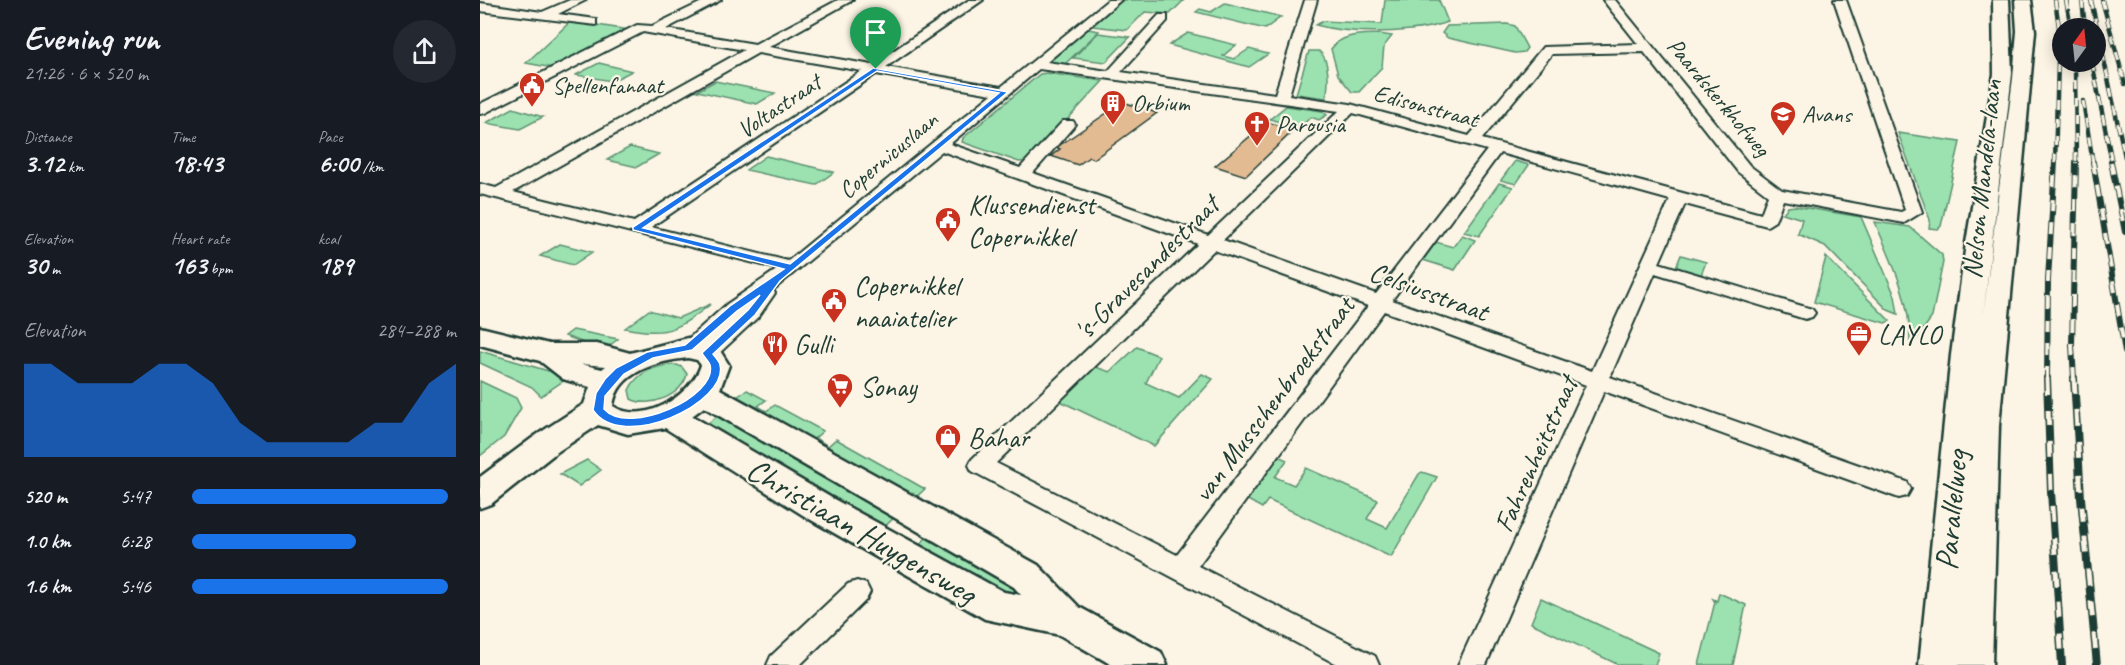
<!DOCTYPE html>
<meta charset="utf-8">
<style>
:root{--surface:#171b24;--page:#242831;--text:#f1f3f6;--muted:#9ea1a6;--accent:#1a73e8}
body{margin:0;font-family:Caveat,sans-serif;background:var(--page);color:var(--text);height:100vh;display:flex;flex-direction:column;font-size:22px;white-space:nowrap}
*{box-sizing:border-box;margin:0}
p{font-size:20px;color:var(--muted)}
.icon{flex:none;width:33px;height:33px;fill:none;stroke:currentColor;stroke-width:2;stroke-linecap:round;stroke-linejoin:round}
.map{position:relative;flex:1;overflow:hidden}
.side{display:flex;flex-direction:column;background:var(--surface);width:480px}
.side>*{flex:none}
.needle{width:39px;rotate:15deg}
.fabs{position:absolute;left:1572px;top:18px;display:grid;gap:12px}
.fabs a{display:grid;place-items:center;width:54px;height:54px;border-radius:50%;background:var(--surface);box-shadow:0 3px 15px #0003;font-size:30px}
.pin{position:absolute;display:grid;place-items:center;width:51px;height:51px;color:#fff;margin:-62px -26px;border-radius:50% 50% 50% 0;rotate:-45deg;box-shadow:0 0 6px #0007}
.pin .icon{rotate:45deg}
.round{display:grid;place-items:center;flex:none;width:63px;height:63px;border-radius:32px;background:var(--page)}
.head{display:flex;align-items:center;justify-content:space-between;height:102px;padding:0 24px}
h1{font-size:33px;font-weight:800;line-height:45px}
.metrics{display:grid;grid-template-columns:repeat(3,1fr);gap:9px;height:102px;padding:6px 24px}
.metrics div{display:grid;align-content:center}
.metrics b{font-size:26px;font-weight:800}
.metrics small{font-size:16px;font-weight:400}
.metrics p{font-size:16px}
.chart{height:168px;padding:12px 24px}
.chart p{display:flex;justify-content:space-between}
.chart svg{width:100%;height:108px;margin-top:6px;fill:var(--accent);opacity:.7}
ul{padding:0 24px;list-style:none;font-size:20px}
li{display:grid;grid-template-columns:96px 72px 1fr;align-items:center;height:45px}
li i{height:15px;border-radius:8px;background:var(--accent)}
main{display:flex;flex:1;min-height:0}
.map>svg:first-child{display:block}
.green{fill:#9be2b0;stroke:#5d9072;stroke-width:1.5}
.building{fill:#e3bb93;stroke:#1f3d34;stroke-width:1.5}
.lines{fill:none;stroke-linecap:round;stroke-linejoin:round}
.street-casing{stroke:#1f3d34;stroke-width:4}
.secondary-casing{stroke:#1f3d34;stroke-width:5}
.street{fill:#fcf5e5;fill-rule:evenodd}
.secondary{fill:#fcf5e5;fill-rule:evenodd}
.rail-far2-casing{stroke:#1f3d34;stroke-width:4.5}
.rail-far1-casing{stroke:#1f3d34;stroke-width:6}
.rail-casing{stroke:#1f3d34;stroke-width:8}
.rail-far2{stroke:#fcf5e5;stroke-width:3;stroke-dasharray:9;stroke-linecap:butt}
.rail-far1{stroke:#fcf5e5;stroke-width:4;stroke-dasharray:12;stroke-linecap:butt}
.rail{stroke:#fcf5e5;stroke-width:5;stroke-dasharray:16;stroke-linecap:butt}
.route{fill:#1a73e8;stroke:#fff;stroke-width:1.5;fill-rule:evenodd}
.labels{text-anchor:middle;stroke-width:4.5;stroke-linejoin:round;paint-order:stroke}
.far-poi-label{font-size:24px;fill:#1f3d34;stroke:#fcf5e5;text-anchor:start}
.far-street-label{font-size:24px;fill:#1f3d34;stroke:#fcf5e5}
.street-label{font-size:28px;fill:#1f3d34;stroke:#fcf5e5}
.poi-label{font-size:28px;fill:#1f3d34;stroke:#fcf5e5;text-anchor:start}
.near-street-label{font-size:33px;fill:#1f3d34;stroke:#fcf5e5}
</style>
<main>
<section class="side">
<div class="head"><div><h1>Evening run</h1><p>21:26 · 6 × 520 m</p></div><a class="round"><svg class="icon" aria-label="share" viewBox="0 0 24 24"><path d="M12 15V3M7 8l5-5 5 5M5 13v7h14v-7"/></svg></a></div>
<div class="metrics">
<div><p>Distance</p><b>3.12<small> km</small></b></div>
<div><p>Time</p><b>18:43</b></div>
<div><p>Pace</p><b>6:00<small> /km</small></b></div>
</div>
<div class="metrics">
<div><p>Elevation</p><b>30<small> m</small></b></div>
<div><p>Heart rate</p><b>163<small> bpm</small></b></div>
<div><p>kcal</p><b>189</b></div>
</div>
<div class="chart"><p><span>Elevation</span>284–288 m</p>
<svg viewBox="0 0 160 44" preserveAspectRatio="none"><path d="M0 44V6L10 6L20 14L30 14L40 14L50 6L60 6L70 14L80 30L90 38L100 38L110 38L120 38L130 30L140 30L150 14L160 6V44z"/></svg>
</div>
<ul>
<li><b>520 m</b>5:47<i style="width:97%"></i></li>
<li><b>1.0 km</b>6:28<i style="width:62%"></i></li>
<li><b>1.6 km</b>5:46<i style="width:97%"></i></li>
</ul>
</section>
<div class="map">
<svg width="1645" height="665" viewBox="0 0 1645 665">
<rect width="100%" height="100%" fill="#fcf5e5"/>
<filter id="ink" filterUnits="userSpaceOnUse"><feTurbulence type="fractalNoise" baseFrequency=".0167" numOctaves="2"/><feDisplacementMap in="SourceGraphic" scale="12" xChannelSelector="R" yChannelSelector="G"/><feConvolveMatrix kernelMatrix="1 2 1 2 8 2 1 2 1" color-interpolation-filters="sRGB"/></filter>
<g filter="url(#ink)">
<path class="green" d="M643,0H704L690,14L665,12L647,30L612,26Z
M905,0H959L968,22C934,34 871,35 836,25L843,21L902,24Z
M745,3L801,17L785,29L716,12L720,9L731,12Z
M91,21L149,30L73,68L46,63Z
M1027,24L1035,26L1047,48L1044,52L1035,53L968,38L962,33L967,26Z
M608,29L619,31L583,66L572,63L571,60Z
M618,33L650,37L626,62L593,58Z
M708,33L756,45L743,56L754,59L769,49L788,54L769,67L689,45Z
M899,34L912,36L904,46L902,67L879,92H872L858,75L851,49C862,33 882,35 899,34Z
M829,51H839C850,59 849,85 846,98L816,94Z
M119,63L152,71L132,81L96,75Z
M567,73L623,81L549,161L539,162L482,142L483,138L560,74Z
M235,81L295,93L277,104L217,91Z
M806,106L842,111L847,115L839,120L831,117L819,128L790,119Z
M33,108L63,117L40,129L6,123Z
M1418,133L1480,142L1461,226L1458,229L1449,228L1450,220Z
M150,147L179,154L157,167L127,160Z
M286,156L354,172L336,185L266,170Z
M1035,161L1049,165L1036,184L1021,180Z
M1019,183L1033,187L999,236L984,232Z
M1315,206L1381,217L1415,296L1418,314L1408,310L1345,246L1318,234L1322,219L1303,213L1308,207Z
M1395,222L1430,227L1462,255L1463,262L1452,317L1433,344L1430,342C1430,297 1412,263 1395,222Z
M982,235L995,240L975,270L943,260L956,242L973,247Z
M80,244L112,252L93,265L60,256Z
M1201,255L1226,262L1221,275L1196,267Z
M1346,257L1410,321L1405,323L1334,302Z
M231,304C198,329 188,337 145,328L169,310L198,318Z
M93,330L138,339L124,350L85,336Z
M657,347L679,356L666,383L699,398L722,374L733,379L674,446L580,401L616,367L630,372Z
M0,351L89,377L61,396L52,387L0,363Z
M197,365L202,367L207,374C203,395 169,409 151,399L149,390C157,372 178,364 197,365Z
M0,381L36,398L41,408L24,437L0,456Z
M267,390L286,400L278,406L286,411L295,405L343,431L335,438L348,446L356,439L445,489L434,499L251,401Z
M242,413L417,515L401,530L224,426Z
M798,456L807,460L795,477L814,485L826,468L898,500L887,519L907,528L939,474L942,472L957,477L911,557L788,500L782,508L766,499Z
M107,460L121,470L99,486L80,474Z
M450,534L538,586L536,591L529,596L435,549Z
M1239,593L1266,605L1253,665H1219L1235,602L1233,599L1237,601Z
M1061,598L1179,653L1175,665H1139L1051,623Z"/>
<path class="building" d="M643,102L677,113L614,159L609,157L598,165L571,156L580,149L577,148L580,145Z
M787,122L814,130L766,176L735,166Z"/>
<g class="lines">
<g class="street-casing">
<path id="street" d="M90,0H106L78,14L116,19V25L0,11V3L62,12Z
M226,0H241L186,29L275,44L358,0H373L289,47L392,65L489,0H503L406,67L521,87L628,0H641L567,62L628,71L679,15H687V21L641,72L795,94L825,0H837L809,95L870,104L989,136L1063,47L1158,44L1123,0H1135L1270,166L1302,190L1421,212L1425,210L1354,0H1366L1442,212L1424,223L1303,200L1295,221L1287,226L1205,204L1179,263L1332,309L1335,313L1332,317L1325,319L1175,273L1130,377L1427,482L1431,489L1427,496L1419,498L1124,391L1006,665H978L1106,385L904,311L718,566L895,656L899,665H858L492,471L489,465L492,459L718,244L462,151L293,290L295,293L279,316L234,358H220L217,353L219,349L208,355L201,353L198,348L247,304L298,269L0,194V184L16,188L264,50L163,32L5,113L0,114V104L157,25L172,26ZM1164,52L1258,172L1288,195L1281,214L1002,139L1072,54ZM278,53L382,71L154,222L33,192ZM559,69L859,111L728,235L553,173L593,127L595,124L593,121H583L540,168L470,144ZM396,74L512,94L308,261L171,227ZM873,113L1007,150L896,294L743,240ZM1020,153L1190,200L1112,371L912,300ZM734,250L888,306L697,555L516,463Z
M377,581L386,584L390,592L386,600L320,665H287L291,656L368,584Z"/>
</g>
<g class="secondary-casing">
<path id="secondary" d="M1513,0H1529L1532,74L1503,317L1533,78L1537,31L1535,0H1551L1555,31L1519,426L1512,665H1439L1471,355L1486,243L1514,74Z
M0,327L69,344H117L150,353L208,338L237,346L249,365L240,389L558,565L599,607L681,652L687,665H632L580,635L505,619L326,517L185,428L148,434L118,425L77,452L11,504L0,508V477L55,436L104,404L110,387L83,379L60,361L0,345ZM208,358L217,360L221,365C211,396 163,426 133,406C137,371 179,361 208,358ZM101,364L126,366L122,369ZM224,407L534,587L541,595L524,592L350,497L212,416Z"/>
</g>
<use href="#street" class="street"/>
<use href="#secondary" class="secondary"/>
<g class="rail-far2-casing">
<path id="rail-far2" d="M1575,0L1580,34
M1586,0L1591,28
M1602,0L1605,28
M1611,0L1645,157
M1622,0L1645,84
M1595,62L1596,163
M1612,62L1632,163
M1603,101L1613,163
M1575,163L1579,27"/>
</g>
<g class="rail-far1-casing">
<path id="rail-far1" d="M1613,162L1645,352
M1631,162L1645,232
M1567,379L1568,280L1575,162
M1594,379L1592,345L1596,162"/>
</g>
<g class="rail-casing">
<path id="rail" d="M1567,378L1571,491L1582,665
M1594,378L1601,498L1617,665"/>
</g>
<use href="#rail-far2" class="rail-far2"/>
<use href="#rail-far1" class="rail-far1"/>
<use href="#rail" class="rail"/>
</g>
</g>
<path class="route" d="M393,68L528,92L300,281L275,315L233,354C235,357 240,362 240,365C249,403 141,453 113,410L116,393L125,379L136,368L167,352L205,345L250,306L304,269L153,230V227ZM397,71L519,93L310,264L163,228ZM280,295L268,310L224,351L222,353C224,357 229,362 230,365C238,396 149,437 124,409L125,396L144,374L173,358L212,350L257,311Z"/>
<defs>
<g id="civic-pin" transform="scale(1.35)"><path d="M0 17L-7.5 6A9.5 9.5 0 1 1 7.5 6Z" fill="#c8321e" stroke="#fcf5e5"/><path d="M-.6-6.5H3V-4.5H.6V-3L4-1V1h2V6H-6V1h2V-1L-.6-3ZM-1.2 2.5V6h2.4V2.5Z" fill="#fff"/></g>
<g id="building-pin" transform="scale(1.35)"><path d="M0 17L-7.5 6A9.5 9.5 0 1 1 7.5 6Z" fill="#c8321e" stroke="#fcf5e5"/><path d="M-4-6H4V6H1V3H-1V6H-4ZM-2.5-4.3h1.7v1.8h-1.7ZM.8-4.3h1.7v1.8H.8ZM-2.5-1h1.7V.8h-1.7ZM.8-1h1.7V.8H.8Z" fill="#fff"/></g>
<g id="university-pin" transform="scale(1.35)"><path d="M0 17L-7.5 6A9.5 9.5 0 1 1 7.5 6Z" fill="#c8321e" stroke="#fcf5e5"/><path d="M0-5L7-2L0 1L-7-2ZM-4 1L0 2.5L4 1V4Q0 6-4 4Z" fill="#fff"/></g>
<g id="church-pin" transform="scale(1.35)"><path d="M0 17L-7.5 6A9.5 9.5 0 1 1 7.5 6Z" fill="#c8321e" stroke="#fcf5e5"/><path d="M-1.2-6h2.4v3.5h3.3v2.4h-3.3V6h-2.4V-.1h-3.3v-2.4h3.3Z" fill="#fff"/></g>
<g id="office-pin" transform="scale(1.35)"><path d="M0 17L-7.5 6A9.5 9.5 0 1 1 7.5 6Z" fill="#c8321e" stroke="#fcf5e5"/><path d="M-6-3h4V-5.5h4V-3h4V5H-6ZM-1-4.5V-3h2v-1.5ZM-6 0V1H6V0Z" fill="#fff"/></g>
<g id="restaurant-pin" transform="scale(1.35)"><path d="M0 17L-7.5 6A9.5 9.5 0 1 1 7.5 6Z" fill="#c8321e" stroke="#fcf5e5"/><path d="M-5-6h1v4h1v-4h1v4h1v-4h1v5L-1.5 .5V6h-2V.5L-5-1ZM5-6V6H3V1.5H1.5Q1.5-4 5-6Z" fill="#fff"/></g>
<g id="supermarket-pin" transform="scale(1.35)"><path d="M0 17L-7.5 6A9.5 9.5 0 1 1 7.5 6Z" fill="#c8321e" stroke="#fcf5e5"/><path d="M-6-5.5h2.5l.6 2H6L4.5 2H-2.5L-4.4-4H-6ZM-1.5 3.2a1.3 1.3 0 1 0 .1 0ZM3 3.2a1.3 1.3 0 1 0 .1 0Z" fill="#fff"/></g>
<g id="shop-pin" transform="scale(1.35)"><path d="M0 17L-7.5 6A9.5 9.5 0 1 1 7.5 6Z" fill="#c8321e" stroke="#fcf5e5"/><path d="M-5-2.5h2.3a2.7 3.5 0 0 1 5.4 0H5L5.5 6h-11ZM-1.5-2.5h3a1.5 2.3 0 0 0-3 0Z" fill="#fff"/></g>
</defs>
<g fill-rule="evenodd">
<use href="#civic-pin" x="52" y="85"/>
<use href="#building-pin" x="633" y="103"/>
<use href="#university-pin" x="1303" y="114"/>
<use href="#church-pin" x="777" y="124"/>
<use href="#civic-pin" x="468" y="220"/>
<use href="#civic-pin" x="354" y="301"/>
<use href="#office-pin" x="1379" y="334"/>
<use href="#restaurant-pin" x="295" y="344"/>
<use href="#supermarket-pin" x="360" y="386"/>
<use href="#shop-pin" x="468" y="437"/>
</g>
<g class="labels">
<g class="far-poi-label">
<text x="72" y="93">Spellenfanaat</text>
<text x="652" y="111">Orbium</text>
<text x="1322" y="122">Avans</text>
<text x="796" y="132">Parousia</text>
</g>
<g class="far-street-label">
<text transform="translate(1239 97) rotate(50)" y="8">Paardskerkhofweg</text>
<text transform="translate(299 106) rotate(-34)" y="8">Voltastraat</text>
<text transform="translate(946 106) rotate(15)" y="8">Edisonstraat</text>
<text transform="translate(408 155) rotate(-40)" y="8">Copernicuslaan</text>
</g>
<g class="street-label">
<text transform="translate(1501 179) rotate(-84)" y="10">Nelson Mandela-laan</text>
<text transform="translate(666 267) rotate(-45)" y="10">'s-Gravesandestraat</text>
<text transform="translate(949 291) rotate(20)" y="10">Celsiusstraat</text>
<text transform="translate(793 399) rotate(-53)" y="10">van Musschenbroekstraat</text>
<text transform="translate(1055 454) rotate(-66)" y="10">Fahrenheitstraat</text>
</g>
<g class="poi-label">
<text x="488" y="214">Klussendienst<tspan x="488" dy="32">Copernikkel</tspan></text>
<text x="374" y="295">Copernikkel<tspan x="374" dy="32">naaiatelier</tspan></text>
<text x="1398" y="344">LAYLO</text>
<text x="314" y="354">Gulli</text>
<text x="380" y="396">Sonay</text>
<text x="488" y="447">Bahar</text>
</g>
<g class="near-street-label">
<text transform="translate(1470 510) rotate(-85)" y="12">Parallelweg</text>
<text transform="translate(382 530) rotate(30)" y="12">Christiaan Huygensweg</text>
</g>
</g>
</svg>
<div class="fabs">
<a><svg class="needle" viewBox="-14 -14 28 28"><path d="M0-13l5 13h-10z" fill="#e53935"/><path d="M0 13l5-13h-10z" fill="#9ea1a6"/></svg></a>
</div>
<div class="pin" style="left:396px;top:69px;background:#1e9e55"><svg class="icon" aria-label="arrive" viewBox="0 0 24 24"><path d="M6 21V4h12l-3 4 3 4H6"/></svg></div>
</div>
</main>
